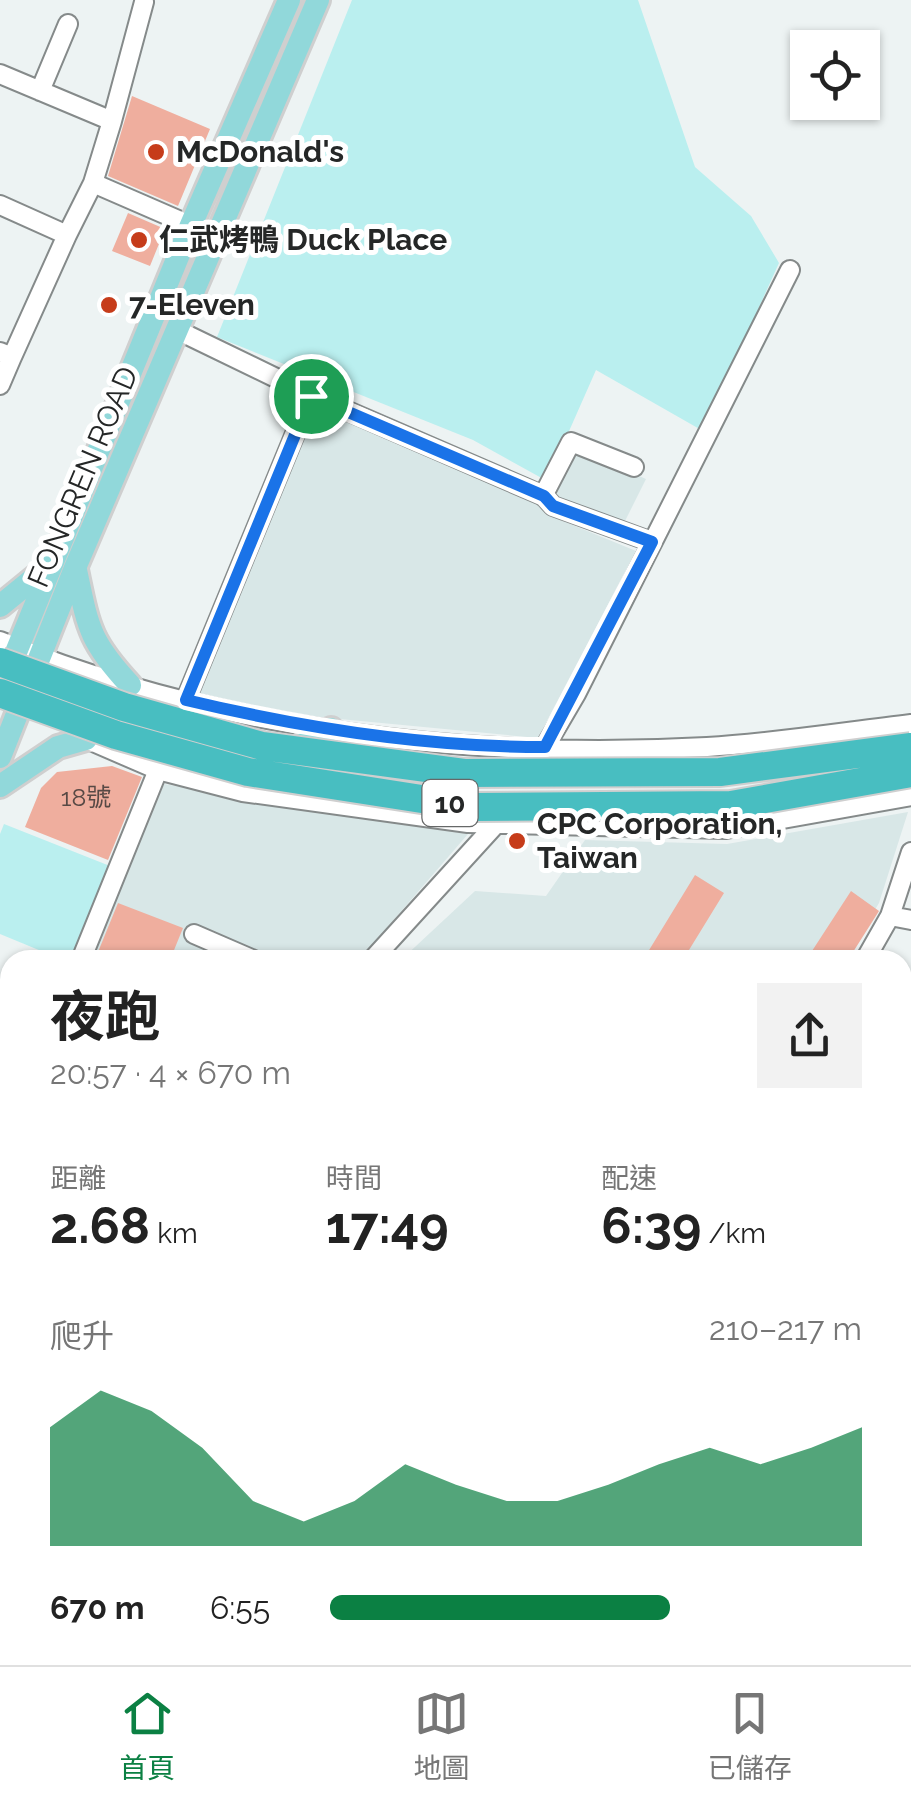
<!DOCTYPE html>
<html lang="zh-TW">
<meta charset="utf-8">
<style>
:root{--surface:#fff;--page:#f2f2f2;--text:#222;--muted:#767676;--line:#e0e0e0;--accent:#0b8043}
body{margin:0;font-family:Raleway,"Noto Sans TC",sans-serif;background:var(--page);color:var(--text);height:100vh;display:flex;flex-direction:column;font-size:38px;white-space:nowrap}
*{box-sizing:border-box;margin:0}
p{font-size:32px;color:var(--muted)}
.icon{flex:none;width:55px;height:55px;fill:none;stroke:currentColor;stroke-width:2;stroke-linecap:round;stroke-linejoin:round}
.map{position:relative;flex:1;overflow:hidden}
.drawer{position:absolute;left:0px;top:950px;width:912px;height:715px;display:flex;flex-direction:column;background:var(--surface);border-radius:30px 30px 0 0;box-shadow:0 2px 8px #0004}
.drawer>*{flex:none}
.tools{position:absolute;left:790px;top:30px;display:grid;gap:20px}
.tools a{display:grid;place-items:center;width:90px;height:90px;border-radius:0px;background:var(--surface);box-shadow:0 2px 8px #0004;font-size:50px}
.pin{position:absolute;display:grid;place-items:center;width:85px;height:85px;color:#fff;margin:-42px;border:5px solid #fff;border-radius:50%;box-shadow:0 2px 10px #0007}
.round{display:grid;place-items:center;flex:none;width:105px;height:105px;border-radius:0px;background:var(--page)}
.overview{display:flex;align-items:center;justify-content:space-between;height:170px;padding:0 50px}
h1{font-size:55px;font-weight:700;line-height:75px}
.stats{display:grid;grid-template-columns:repeat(3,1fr);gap:15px;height:170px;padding:10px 50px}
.stats div{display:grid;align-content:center}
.stats b{font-size:50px;font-weight:700}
.stats small{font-size:28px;font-weight:400}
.stats p{font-size:28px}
.chart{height:280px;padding:20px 50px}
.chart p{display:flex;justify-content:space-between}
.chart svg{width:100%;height:180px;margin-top:10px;fill:var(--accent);opacity:.7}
ul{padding:0 50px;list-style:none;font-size:32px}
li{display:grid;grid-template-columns:160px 120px 1fr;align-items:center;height:75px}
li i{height:25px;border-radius:12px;background:var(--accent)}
.menu{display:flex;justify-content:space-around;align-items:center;height:140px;border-top:2px solid var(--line);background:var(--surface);font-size:28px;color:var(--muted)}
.menu a{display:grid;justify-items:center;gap:5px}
.menu .selected{color:var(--accent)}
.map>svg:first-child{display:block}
.built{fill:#d8e7e7}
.green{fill:#baefef}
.building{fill:#efae9e}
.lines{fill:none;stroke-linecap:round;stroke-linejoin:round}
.minor-casing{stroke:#858a8a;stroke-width:22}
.major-casing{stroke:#cfcfcf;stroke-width:28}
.minor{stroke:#fff;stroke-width:18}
.major{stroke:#91d8da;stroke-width:22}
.highway-bridge-casing{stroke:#cfcfcf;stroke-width:32;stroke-linecap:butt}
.highway-bridge{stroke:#48bec1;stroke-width:28}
.route-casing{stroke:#fff;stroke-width:20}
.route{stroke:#1a73e8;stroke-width:12}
.poi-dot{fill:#c63c1a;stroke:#fff;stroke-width:4}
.labels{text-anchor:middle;stroke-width:10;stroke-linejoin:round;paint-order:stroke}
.number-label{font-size:25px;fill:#584945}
.shield{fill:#fff;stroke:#666868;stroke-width:2.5}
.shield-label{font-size:28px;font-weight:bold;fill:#252727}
.poi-label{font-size:30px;font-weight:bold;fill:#252727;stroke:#fff;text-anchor:start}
.street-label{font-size:30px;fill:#252727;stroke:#fff}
</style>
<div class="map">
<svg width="911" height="1665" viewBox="0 0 911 1665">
<rect width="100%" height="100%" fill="#edf3f3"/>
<path class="built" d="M316,408L537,499L546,514L636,551L538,738L256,711L195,692Z
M575,448L646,479L623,525L549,496Z
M164,784L211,792L468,834L359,960H89Z
M908,812L879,903L845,960H401L475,891L546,896L585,840L727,844Z
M0,1035L10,1040V1103L0,1129Z
M911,1365V1485H903L902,1371Z
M903,1504H911V1665H797L801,1655H902Z
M666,1655H774L771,1665H663Z"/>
<path class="green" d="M352,0H638L695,167L751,216L779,263L703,431L596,370L547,481L473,440L217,337Z
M4,824L110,866L74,960H63L0,934V834Z
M490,1655H657L653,1665H513Z"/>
<path class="building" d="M132,96L210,129L178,206L108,176Z
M128,213L165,229L150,266L112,251Z
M112,766L142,777L108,860L25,827L41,788L57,772Z
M695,875L724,893L689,950L707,960H643Z
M851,891L879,911L848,960H826L812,951Z
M118,903L183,928L170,960H117L98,952Z
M0,1355L10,1359V1462L0,1458Z
M0,1511L10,1515V1554L0,1550Z"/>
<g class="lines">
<g class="minor-casing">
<path id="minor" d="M0,74L112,121L93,183L67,235L0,205
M40,91L68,24
M112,121L144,2
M93,183L215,236
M177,330L311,395L544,496L553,506L652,542
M0,352L12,357L0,385
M12,357L67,235
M543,496L571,442L634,467
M0,641C222,731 469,760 707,747C775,743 843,732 911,724
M186,699L311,395
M77,735L158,770L243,792L468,823L726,829L911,796
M545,747L576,694L790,270
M890,916L911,920
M194,934L254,960
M81,960L158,770
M372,960L496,824
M865,960L890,916L911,852
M0,1022L10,1026
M0,1160L10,1135
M902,1234L911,1245
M902,1358L911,1352
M0,1639L10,1628
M113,1655C139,1661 164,1665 187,1655
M446,1665L452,1655
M782,1665L786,1655"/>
</g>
<g class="major-casing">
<path id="major" d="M76,570C88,627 89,641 130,685
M0,606L44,570
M5,679L191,225L289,0
M13,689H29L107,714
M286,754L331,729
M0,757L75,568L318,0
M0,786L58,747L86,739"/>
</g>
<use href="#minor" class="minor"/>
<use href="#major" class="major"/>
<g class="highway-bridge-casing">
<path id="highway-bridge" d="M0,662L124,707L262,746L464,773L720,772L911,747
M0,693L116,735L248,772L473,807L731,805L911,773"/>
</g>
<use href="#highway-bridge" class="highway-bridge"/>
</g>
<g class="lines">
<g class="route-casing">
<path id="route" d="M311,396L544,496L553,506L652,542L545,747C423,747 303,728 186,700Z"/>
</g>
<use href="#route" class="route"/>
</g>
<g class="poi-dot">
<circle cx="156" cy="152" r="10"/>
<circle cx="139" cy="240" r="10"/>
<circle cx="109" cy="305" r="10"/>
<circle cx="517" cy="841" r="10"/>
</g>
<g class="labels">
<g class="number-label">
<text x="86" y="806">18號</text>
</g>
<rect class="shield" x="422.5" y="780" width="55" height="46" rx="8"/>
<g class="shield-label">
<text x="450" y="813">10</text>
</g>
<g class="poi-label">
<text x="176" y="162">McDonald's</text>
<text x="159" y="250">仁武烤鴨 Duck Place</text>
<text x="129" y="315">7-Eleven</text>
<text x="537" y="834">CPC Corporation,<tspan x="537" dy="34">Taiwan</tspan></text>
</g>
<g class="street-label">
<text transform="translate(83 477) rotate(-67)" y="10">FONGREN ROAD</text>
</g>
</g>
</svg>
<div class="tools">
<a><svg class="icon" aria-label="locate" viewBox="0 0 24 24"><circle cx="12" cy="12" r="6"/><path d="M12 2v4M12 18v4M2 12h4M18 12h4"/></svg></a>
</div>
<div class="pin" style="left:311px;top:396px;background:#1e9e55"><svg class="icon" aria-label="arrive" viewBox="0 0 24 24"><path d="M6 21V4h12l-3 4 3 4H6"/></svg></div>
<section class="drawer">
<div class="overview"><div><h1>夜跑</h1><p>20:57 · 4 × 670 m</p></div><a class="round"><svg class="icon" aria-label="share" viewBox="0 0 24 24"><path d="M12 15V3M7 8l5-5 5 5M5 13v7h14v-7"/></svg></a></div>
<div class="stats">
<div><p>距離</p><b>2.68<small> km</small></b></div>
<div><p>時間</p><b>17:49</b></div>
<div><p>配速</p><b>6:39<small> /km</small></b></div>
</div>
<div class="chart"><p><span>爬升</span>210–217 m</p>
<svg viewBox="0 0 160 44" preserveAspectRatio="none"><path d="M0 44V15L10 6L20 11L30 20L40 33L50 38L60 33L70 24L80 29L90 33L100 33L110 29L120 24L130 20L140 24L150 20L160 15V44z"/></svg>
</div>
<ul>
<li><b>670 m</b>6:55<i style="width:64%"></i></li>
</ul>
</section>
</div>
<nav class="menu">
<a class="selected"><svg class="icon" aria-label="home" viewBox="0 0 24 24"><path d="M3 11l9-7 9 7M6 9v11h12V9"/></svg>首頁</a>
<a><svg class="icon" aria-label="map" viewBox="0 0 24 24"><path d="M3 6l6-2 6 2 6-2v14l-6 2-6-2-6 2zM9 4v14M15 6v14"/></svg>地圖</a>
<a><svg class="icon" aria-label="saved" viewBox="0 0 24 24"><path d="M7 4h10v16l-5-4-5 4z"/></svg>已儲存</a>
</nav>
